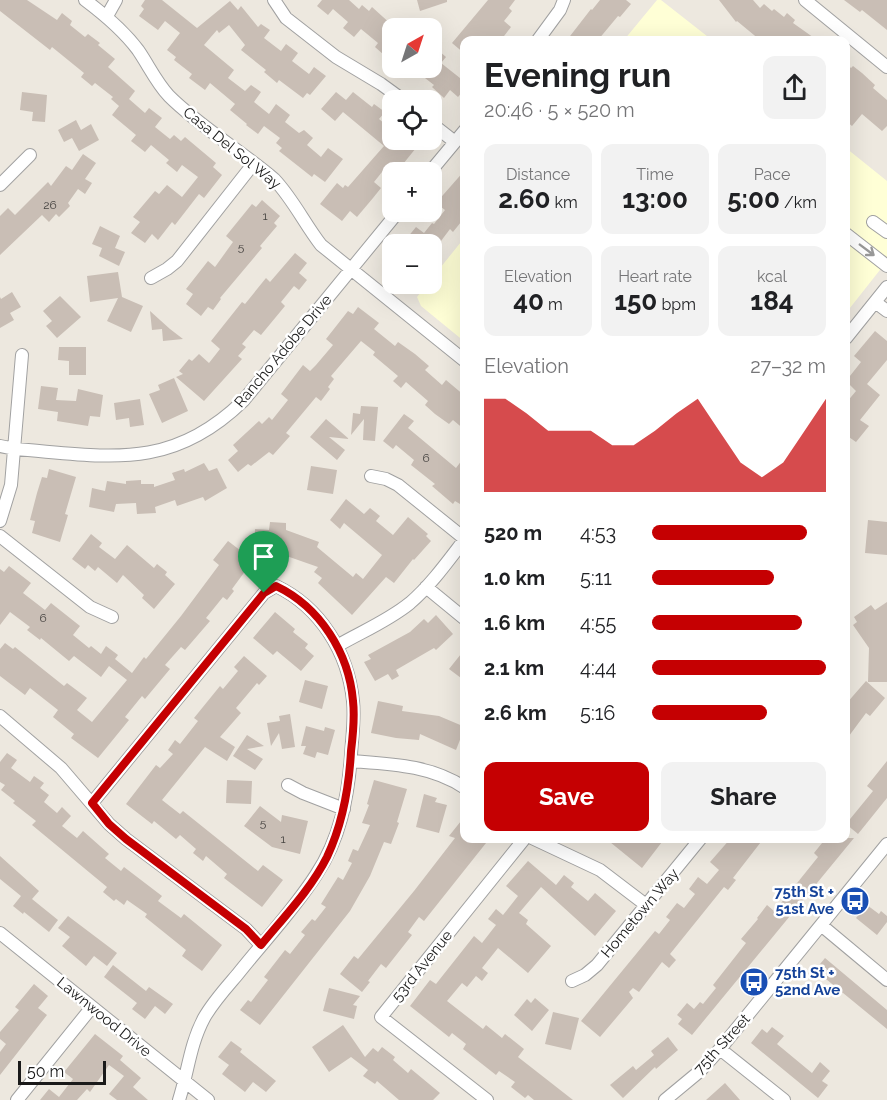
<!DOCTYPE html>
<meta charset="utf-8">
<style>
:root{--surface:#fff;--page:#f2f2f2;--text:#202124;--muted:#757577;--accent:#c50002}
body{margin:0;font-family:Raleway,sans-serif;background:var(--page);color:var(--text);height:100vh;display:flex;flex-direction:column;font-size:22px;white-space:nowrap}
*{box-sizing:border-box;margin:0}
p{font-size:20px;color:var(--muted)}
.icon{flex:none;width:33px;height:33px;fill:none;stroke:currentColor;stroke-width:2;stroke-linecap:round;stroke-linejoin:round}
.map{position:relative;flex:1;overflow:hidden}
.details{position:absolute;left:460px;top:36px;width:390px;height:807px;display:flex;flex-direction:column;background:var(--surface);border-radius:12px;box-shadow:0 6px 24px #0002}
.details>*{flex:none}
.needle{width:39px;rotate:39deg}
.tools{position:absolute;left:382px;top:18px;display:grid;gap:12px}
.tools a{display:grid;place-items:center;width:60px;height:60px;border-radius:12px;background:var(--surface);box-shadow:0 6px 24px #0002;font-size:30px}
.scale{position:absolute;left:18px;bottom:15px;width:88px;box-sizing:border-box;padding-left:6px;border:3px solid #1a1a1a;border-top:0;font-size:16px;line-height:21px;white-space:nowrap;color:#1a1a1a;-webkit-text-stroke:4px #fff;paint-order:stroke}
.pin{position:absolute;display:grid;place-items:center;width:51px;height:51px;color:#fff;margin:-62px -26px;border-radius:50% 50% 50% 0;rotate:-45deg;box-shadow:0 0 6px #0007}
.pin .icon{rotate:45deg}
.round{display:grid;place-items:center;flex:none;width:63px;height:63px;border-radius:12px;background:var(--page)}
.head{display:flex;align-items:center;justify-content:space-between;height:102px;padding:0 24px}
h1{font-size:33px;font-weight:700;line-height:45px}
.figures{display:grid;grid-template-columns:repeat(3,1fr);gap:9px;height:102px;padding:6px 24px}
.figures div{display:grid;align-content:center;border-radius:12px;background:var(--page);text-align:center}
.figures b{font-size:26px;font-weight:700}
.figures small{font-size:16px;font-weight:400}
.figures p{font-size:16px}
.chart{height:168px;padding:12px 24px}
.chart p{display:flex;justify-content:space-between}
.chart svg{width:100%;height:108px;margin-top:6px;fill:var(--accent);opacity:.7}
.button{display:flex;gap:12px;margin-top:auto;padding:12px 24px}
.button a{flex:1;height:69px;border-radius:12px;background:var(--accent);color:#fff;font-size:24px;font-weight:700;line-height:69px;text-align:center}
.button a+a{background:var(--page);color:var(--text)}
ul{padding:0 24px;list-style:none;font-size:20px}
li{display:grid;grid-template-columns:96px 72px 1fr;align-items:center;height:45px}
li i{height:15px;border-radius:8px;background:var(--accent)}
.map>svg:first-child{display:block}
.education{fill:#ffffd6}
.building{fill:#c9beb5}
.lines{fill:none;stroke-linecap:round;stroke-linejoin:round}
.minor-casing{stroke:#a1a1a1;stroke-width:14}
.minor{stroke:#fff;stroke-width:12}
.oneway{stroke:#989898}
.route-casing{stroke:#fff;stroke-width:12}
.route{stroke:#c50002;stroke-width:8}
.labels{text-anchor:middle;stroke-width:5;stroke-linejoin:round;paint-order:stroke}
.number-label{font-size:12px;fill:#464341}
.street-label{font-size:15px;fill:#1a1a1a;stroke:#fff}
.transit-label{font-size:15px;font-weight:bold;fill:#164399;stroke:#fff;text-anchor:end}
</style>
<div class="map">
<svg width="887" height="1100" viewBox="0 0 887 1100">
<rect width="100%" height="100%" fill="#ede8df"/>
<path class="education" d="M657,0H661L712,40H624Z
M846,148L887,181V261L846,313Z
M465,237V342L421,306L417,297L427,284H432V278Z"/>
<path class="building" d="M0,0H27L57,20L62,13L72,21L70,25L85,37L88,34L100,43L98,45L115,59L108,67L135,91L129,99L145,113L149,108L162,118L155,127L170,139L174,135L181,141L185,137L216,163L213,167L222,175L204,198L199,194L175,225L172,222L158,240L152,234L145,243L131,233L140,222L133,217L155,191L159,194L167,185L182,197L198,177L182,165L177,172L166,163L169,160L151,145L145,152L131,141L136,135L112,115L119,106L111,99L113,97L95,83L92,86L81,77L84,73L52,47L50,50L0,11Z
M145,0H162L197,28L230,1L238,10L241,6L258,27L261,24L270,30L264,38L281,51L286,44L298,53L292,61L309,74L314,67L326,76L310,95L307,93L303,98L279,80L277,83L264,72L266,70L241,50L245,45L229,25L219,33L217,30L204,45L234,70L228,78L245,91L251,85L261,92L254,102L269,114L276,104L290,115L285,122L299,133L304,130L313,138L307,145L321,157L328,148L343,159L325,182L314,174L312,177L279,151L282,148L276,143L280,138L264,126L258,134L246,125L247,124L230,110L235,104L210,83L205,90L189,78L192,74L174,60L176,57L167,50L180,33L165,21L158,30L139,16L144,9L141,6Z
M322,0H349L359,9L362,5L369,11L372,7L393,26V58L386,53L384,55L375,47L378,43L361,29L354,37L343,28L348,22L333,9L328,15L317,6Z
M417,0H447V2L420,11Z
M488,0H515L509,8L512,11L504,21L511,27L501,40H465V54L452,43Z
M600,0H626L631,4L620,17L618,16L598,40H567L591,9L592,10Z
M719,0H753L760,8L764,4L772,11L774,9L784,17L787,13L795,20L793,23L817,40H760L737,21L736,22Z
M844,0H887V30L862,10L860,12Z
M432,45L446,57L441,63L465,82V89L458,97L450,90L444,98L432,87L434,85L412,68H432Z
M846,64L851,68L853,66L862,73L875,85L873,88L887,100V126L882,131L862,114L852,126L846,121Z
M22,92L47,95L45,122L32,121L33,112L20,110Z
M336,92L346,100L353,92L372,107L374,104L385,112L379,119L393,131V140H405L416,148L399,169L390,162L374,182L381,188L373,198L357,217L350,211L342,221L320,204L337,183L343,188L345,185L348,187L384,146L343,112L335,121L321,109Z
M76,120L81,130L91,124L99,140L79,151L72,138L64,142L58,130Z
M83,154L96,163L85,179L92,183L85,194L78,189L68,203L70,206L59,217L56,214L49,222L42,215L0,255V216L8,208L15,215L48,182L51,186L66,166L72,170Z
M465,170V226L461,222L453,232L450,229L432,253V244H416L407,238L416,227L424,233L432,223L434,224L445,210L436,203Z
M262,200L280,216L274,223L277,226L260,246L262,248L220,298L221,299L213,310L208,307L201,316L186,304L193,294L186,289L208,261L215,267L233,242L226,236L252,204L256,207Z
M100,226L120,236L115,248L125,252L119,266L99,256L102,248L92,244Z
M295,253L307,263L299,273L307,280L299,290L294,286L281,302L285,306L261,335L254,330L242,344L246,347L238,356L242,359L204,401L176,377L183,374L179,371L189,359L192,361L199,354L209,363L220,349L211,341L242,302L245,304L266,278L270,282Z
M118,272L122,297L143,306L131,332L107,321L118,298L90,302L87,276Z
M12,292L21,307L10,313L14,320L0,328V297L1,299Z
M60,296L81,317L57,338L46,326L52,321L43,311Z
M358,307L379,323L374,329L395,346L398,342L415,354L429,366L425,370L442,385L446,380L465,396V430L453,420L449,424L435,414L425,405L428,401L406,382L401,388L393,381L398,376L373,355L375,352L361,341L331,376L334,379L328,387L330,389L321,401L316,397L286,433L290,436L273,455L269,452L251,466L248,464L238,472L228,460L238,451L233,445L259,421L262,424L269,417L272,420L288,400L281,394L303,365L310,371L316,365L333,345L326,339L348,311L353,314Z
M150,311L170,329L183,339L163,341L162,329L152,330Z
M875,331L887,341V360L867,384L880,395L860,420L869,426L856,442L846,435V403L856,391L846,381L861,362L854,356Z
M59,347H86V375H69V361L58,360Z
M174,378L188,411L162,423L149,394L160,390L158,385Z
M41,386L58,388L56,400L76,401L78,389L103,395L100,417L90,416L88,426L57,421L58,412L38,409Z
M140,399L144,425L130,427L129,418L116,420L114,403Z
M361,406L378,407L375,441L363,440L364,419L351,435L353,413L360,414Z
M404,414L414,421L408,428L456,468L465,456V498L460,504L455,501L453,504L432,486L435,484L411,465L414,460L396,445L393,449L383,441Z
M326,419L349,439L329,437L345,450L337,460L310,437Z
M204,463L209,471L217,468L227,488L205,501L203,497L177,506L175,500L155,507L156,513L137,514L136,503L116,504L114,512L89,507L92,488L105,491L107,481L126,484V481L141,480V484H154V487L175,480L172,473L184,469L185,472Z
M311,466L337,470L333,494L307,490Z
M49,469L76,477L65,514L68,515L60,542L32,533L35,521L30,520L37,493L42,477L47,478Z
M346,499L364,514L370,508L380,516L376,521L393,535L408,517L428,534L426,536L431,541L414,560L413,559L394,583L386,577L352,615L318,583L322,578L314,572L318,567L278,553V557L266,556L267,535L254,551L255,529L269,530L270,522L286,523V530L319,542L317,547L353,577L356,573L363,579L382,555L344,523L340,529L330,520Z
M868,520L887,522V555L865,553Z
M91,534L102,543L99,547L115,559L127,545L154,568L157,564L167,572L165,575L175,584L154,609L142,598L144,595L123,575L117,583L98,567L95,571L88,565L85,569L72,559Z
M228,541L249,557L242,566L246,570L232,589L234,591L227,600L223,597L206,618L210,621L185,650L181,647L165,665L170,669L145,699L142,696L125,717L129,720L98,758L71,738L74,734L53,717L58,710L30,688L25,695L0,676V649L5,643L13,649L15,647L64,686L67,683L87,698L77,710L92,722L127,680L109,666L101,677L74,656L69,661L41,638L40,640L27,630L30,627L10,612L0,625V569L4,572L9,566L31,583L23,593L45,610L51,603L80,626L73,635L89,648L91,646L101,654L106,646L118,655L115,659L132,673L144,657L146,659L181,616L219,565L213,560Z
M887,602V682H868L869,648L853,625L857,622L854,617L871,605L875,610Z
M275,612L295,629L293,632L308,644L305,648L314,656L301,671L277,651L273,655L253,638Z
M436,615L453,634L436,650L434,648L396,670L399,676L392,680L388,674L375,681L364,662L371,659L368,655L410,632L424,619L428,623Z
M465,649V681L449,669Z
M244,656L267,676L259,685L257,683L236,708L241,713L220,737L235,747L227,761L205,747L162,800L180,814L183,811L258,871L263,865L283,880L262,907L224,878L227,874L206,856L203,861L193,853L196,849L180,835L176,839L154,821L152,824L126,804L156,765L160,768L173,754L168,750L175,740L180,744L198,721L194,718L220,686L223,689L238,671L234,667Z
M305,680L328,686L322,709L299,702Z
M866,681L885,698L870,716L866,713L846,740V704Z
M378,701L403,706L402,711L439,716L465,727L456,750L420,734L419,740L396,738L371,733Z
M290,714L295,747L282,749L279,733L271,746L267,723L280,721L279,716Z
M306,726L324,731L325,727L335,730L328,755L317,752L315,758L303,754L306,746H301Z
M247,735L264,746L247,749L263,759L255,770L233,756Z
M7,753L17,760L11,768L30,782L34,776L44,783L40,788L49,795L44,802L57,813L62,807L71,816L62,826L77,838L83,831L109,854L105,858L121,871L124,867L162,896L158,901L181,918L184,914L222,945L202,971L182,956L186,950L145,917L147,914L127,900L124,905L116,899L114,901L103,892L107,887L32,825L36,821L13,803L15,801L1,790L5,785L0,782V762Z
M887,761V798L858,834L846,824L873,791L867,786Z
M227,780L252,781L251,804L226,803Z
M374,780L407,789L397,822L399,823L391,844L384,842L370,876L350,911L260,1025L240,1010L248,1000L251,1002L268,980L264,977L285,950L290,954L305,935L301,932L312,919L315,921L326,907L321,904L338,877L343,880L352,863L348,861L353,849L358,851L370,825L362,823L369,805L367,804Z
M424,794L437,798L435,802L447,805L439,833L416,827Z
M260,806L281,822L282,815L308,821L300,854L272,847L244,826Z
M465,816V838H490L424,921L419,917L408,932L412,935L386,968L381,964L368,981L370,982L362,992L340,974L354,956L358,959L414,891L455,838L449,836Z
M605,838H665L642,868Z
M731,838H764L733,878L736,880L728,890L724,887L670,954L676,960L669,968L662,962L639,992L633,988L629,992L633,998L600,1037L581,1021L655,931L659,934L670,920L666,917L677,903L684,908L695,894L689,889L698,877L707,884L719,870L710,862Z
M826,838H854L692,1035L678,1024L682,1019L677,1015L687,1003L694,1009L700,1002L703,1004L716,988L713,985L746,943L741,939L758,919L757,918L767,905L774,911L781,903L818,857L814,853Z
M0,856L39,891L32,899L58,920L49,932L24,912L23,914L13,906L21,896L0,879Z
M528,861L556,885L564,875L574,883L571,887L588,901L595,893L616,911L595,936L541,887L519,913L528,920L526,924L551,946L528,973L498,948L482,968L488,973L482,981L476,976L467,987L462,983L447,1001L483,1029L486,1025L502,1038L505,1034L524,1049L518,1057L573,1100H534L528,1095L525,1098L511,1087L515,1082L499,1071L496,1075L463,1049L466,1044L452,1033L449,1037L410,1006L430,980L436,984L474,936L482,943L496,925L488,919L496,909L503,915L518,896L506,886Z
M867,905L879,914L881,911L887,916V922L877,935L856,918Z
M68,916L117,953L107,966L94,956L86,966L62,946L70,937L58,928Z
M825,958L887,1010V1029L815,970Z
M113,965L146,991L149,987L173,1004L165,1014L155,1006L145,1019L132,1009L137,1003L104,977Z
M34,984L48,996L38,1008L47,1015L0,1075V1052L6,1044L0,1039V1032L19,1010L15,1007Z
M329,988L360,996L353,1005L357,1006L354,1019L323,1011Z
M535,998L549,1010L532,1031L514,1015L527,999L531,1003Z
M553,1012L579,1018L571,1050L545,1044Z
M343,1025L365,1057L373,1048L378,1052L382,1047L395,1057L393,1060L408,1073L411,1069L440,1093L433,1100H399L377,1081L375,1084L363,1076L368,1070L351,1057L329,1072L312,1047Z
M772,1027L784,1036L777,1044L812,1073L820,1062L830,1071L822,1081L828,1085L818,1098L751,1043L762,1029L767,1033Z
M95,1034L123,1056L120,1060L141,1078L133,1087L148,1100H117L109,1094L124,1076L109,1065L90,1092L87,1089L77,1100H40L49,1089L59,1097L73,1079L64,1072Z
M668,1037L678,1050L656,1069L655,1067L623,1098L610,1085L633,1066L636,1070L654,1055L651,1051Z
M231,1041L242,1049L240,1052L276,1081L266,1092L253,1082L245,1092L222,1074L229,1065L218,1057Z
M725,1083L740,1100H706Z"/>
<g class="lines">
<g class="minor-casing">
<path id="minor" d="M85,0C105,15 123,30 138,50C149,66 156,82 169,96C200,127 240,150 274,179C293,199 304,223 321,245L465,361
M274,0L286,18L336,57L381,84L403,100
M805,0L887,67
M107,16L116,0
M538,40L560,10L564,0
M432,124L455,142
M430,172L465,130
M0,185L30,155
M873,222L887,232
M846,234L887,266
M151,278L167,269L177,261L254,163
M875,302L887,311
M846,338L887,287
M0,446L15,449C107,456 170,472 243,401L398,212
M371,476L386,479L398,485L465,539
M0,521L11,485L22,355
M0,536L90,607L112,617
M426,587L465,619
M337,646C361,632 388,621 410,603C431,585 448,561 465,539
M0,716L61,768L109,824L126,839L246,929L261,945
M351,761C390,764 431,765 465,788
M288,785L303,793L344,809
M92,803L264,593L276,586C320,607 348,652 353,701C355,719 352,737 351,755C348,798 340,839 316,875C293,911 263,942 237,975C225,989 213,1002 204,1018C190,1044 188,1072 179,1100
M532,838L600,870L646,905
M821,925L887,980
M0,933L208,1100
M572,981L585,975L597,965L701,838
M720,1049L784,1100
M17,1100L92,1007
M487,1100L381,1017L525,838
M665,1100L700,1071L720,1049L887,844"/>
</g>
<use href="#minor" class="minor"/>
</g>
<defs><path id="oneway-shaft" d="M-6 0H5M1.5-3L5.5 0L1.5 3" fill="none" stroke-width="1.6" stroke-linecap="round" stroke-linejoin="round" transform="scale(1.5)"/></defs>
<use class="oneway" href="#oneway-shaft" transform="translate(867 250) rotate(37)"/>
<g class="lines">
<g class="route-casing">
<path id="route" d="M276,586C320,607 349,653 353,701C355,718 353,735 351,751C349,789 343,823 327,857C311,889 284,917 261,945L246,929L126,839L109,824L92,803L264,593Z"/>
</g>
<use href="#route" class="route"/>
</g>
<defs>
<g id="bus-disc" transform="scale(1.5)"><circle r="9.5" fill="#1a4fb4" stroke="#fff"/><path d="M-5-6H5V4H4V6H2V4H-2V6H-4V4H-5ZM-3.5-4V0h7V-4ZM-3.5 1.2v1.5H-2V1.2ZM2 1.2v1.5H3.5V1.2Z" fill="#fff"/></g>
</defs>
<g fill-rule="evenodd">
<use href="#bus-disc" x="855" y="901"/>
<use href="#bus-disc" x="754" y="982"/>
</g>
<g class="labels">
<g class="number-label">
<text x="50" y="209">26</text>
<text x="265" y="220">1</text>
<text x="241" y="251">5</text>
<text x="426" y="462">6</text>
<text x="43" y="622">6</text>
<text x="263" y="827">5</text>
<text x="283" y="843">1</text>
</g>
<g class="street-label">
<text transform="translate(232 148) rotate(39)" y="5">Casa Del Sol Way</text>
<text transform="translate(283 351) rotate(-50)" y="5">Rancho Adobe Drive</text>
<text transform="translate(640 913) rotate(-50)" y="5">Hometown Way</text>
<text transform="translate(422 966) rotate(-51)" y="5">53rd Avenue</text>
<text transform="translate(104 1017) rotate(39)" y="5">Lawnwood Drive</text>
<text transform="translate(722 1044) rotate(-48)" y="5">75th Street</text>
</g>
<g class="transit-label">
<text x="834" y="897">75th St +<tspan x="834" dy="17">51st Ave</tspan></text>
<text x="775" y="978" text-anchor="start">75th St +<tspan x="775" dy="17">52nd Ave</tspan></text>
</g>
</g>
</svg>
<div class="tools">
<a><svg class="needle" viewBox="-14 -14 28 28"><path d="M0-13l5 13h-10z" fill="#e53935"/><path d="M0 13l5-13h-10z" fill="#757577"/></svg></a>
<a><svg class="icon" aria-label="locate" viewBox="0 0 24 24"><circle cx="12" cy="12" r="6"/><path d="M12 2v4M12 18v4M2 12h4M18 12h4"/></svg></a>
<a>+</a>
<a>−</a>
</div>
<div class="scale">50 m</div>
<div class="pin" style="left:264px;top:593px;background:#1e9e55"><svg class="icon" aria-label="arrive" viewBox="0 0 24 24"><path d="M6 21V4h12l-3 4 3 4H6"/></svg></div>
<section class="details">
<div class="head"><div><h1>Evening run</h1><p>20:46 · 5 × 520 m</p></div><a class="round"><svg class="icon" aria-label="share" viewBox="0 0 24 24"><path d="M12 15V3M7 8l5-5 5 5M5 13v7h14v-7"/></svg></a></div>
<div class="figures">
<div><p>Distance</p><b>2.60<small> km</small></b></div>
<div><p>Time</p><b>13:00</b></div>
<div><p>Pace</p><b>5:00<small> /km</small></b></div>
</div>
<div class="figures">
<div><p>Elevation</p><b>40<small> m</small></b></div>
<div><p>Heart rate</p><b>150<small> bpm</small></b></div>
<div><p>kcal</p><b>184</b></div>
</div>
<div class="chart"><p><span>Elevation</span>27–32 m</p>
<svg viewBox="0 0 160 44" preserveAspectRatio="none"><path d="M0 44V6L10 6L20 12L30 19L40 19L50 19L60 25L70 25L80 19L90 12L100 6L110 19L120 32L130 38L140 32L150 19L160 6V44z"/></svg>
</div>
<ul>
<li><b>520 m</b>4:53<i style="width:89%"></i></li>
<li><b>1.0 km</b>5:11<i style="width:70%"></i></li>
<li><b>1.6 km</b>4:55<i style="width:86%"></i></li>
<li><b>2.1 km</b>4:44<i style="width:100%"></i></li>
<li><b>2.6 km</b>5:16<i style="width:66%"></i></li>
</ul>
<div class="button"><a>Save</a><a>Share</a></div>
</section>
</div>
